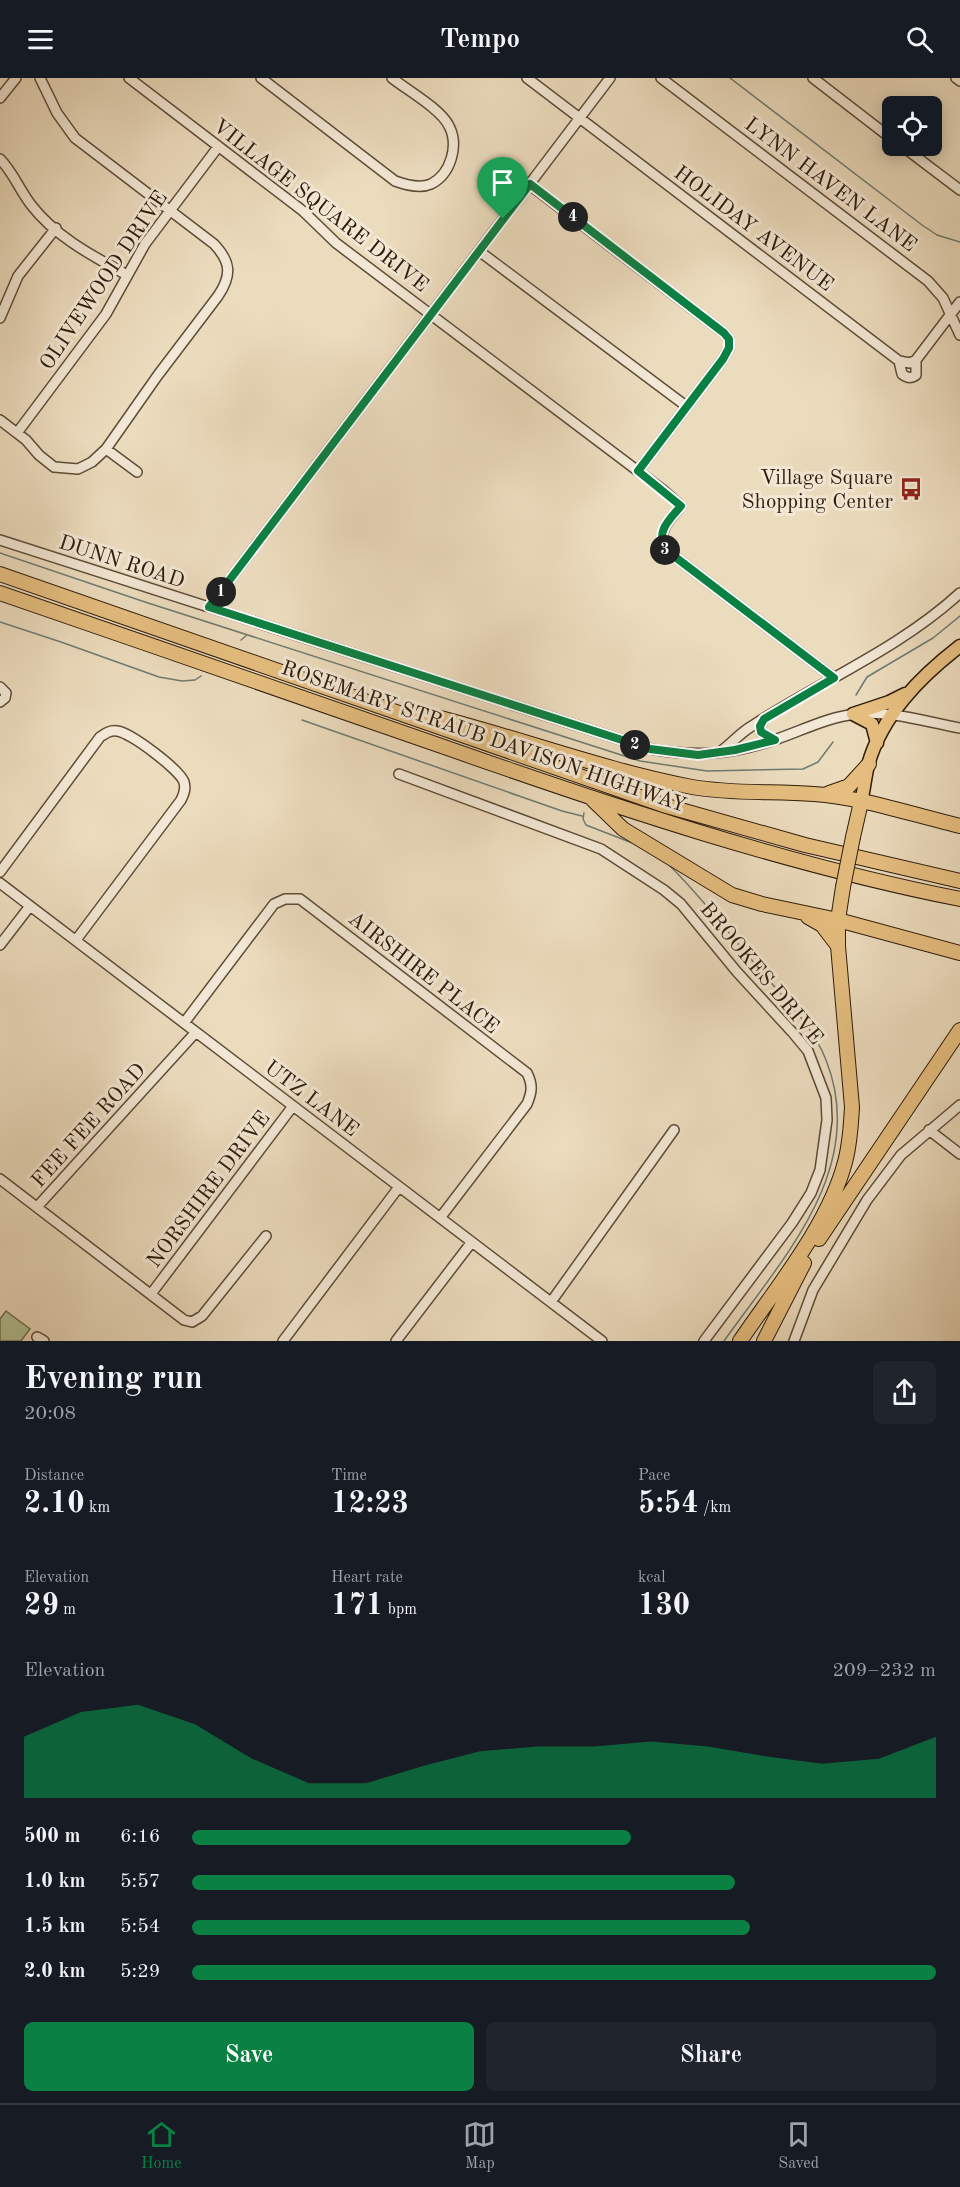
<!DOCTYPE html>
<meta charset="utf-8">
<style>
:root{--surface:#171b24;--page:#20242c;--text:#f1f3f6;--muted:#9ea1a6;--line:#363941;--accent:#0b8043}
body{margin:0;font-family:"Old Standard TT",serif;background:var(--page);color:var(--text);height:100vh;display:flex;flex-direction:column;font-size:22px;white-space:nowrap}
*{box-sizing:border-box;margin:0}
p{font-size:20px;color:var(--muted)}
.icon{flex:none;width:33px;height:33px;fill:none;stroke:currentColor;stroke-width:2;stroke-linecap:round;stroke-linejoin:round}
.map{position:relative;height:1263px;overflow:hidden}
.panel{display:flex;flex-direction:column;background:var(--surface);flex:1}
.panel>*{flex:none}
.buttons{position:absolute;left:882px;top:18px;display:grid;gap:12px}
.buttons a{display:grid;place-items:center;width:60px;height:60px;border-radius:9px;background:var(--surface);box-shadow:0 3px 15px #0003;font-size:30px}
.pin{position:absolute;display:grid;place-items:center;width:51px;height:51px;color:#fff;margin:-62px -26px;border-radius:50% 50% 50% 0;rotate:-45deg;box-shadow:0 0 6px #0007}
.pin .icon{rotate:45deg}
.km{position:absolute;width:30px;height:30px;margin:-15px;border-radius:50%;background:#222;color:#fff;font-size:16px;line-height:30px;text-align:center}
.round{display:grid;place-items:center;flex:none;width:63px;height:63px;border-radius:9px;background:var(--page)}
.summary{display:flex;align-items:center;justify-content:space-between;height:102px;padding:0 24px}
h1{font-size:33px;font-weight:800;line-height:45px}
.figures{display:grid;grid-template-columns:repeat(3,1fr);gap:9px;height:102px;padding:6px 24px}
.figures div{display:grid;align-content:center}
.figures b{font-size:30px;font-weight:800}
.figures small{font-size:16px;font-weight:400}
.figures p{font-size:16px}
.chart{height:168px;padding:12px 24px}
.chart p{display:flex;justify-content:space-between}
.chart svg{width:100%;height:108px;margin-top:6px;fill:var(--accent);opacity:.7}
.button{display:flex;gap:12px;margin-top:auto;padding:12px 24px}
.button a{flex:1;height:69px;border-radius:9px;background:var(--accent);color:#fff;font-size:24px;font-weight:800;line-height:69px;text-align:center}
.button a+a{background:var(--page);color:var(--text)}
ul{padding:0 24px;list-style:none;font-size:20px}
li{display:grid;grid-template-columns:96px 72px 1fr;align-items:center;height:45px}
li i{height:15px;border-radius:8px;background:var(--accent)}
header{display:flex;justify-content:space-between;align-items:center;height:78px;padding:0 24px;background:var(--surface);font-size:27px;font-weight:800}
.menu{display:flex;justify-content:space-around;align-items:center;height:84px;border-top:2px solid var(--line);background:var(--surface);font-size:16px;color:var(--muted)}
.menu a{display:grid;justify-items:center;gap:3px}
.menu .selected{color:var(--accent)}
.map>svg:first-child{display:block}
.green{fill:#b2c295;stroke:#706f50;stroke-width:1.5}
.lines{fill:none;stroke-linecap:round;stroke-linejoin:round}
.stream{stroke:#6e7b70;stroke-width:1.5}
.minor-casing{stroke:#5e4c38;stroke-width:12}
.major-casing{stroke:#2e1c0b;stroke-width:15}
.highway-casing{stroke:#2e1c0b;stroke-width:16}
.minor{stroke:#f3e8d5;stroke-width:9}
.major{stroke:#e6be7f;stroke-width:12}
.highway{stroke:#e6be7f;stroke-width:14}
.highway-bridge-casing{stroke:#2e1c0b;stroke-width:16;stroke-linecap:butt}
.highway-bridge{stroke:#e6be7f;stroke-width:14}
.route-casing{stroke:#fff;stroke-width:12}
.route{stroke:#0b8043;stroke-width:8}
.labels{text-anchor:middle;stroke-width:6;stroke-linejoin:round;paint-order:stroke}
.street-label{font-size:21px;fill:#2e1c0b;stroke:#f3e8d5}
.poi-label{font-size:21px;fill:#2e1c0b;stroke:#f3e8d5;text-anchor:end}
</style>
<header><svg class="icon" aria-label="menu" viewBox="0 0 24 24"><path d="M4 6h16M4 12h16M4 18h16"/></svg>Tempo<svg class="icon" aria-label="search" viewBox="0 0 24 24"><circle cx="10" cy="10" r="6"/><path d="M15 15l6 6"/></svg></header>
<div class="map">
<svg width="960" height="1263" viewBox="0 0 960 1263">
<rect width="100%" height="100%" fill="#ecdcbe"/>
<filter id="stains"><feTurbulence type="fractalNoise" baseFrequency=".00333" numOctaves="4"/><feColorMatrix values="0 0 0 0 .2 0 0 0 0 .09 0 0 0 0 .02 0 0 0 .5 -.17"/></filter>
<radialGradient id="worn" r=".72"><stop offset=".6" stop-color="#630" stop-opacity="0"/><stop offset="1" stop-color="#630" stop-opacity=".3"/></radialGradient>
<path class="green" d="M6,1233L30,1251L21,1263H0V1241Z"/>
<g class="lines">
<path class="stream" d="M730,0L922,147L937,157L960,164
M0,475L145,524L640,683L707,693L803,691L818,684L833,664
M0,544L61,564L159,599L182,603L195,602L201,598
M241,562L247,557
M856,617L867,599L933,560L960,538
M302,642L562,733L582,738
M584,735L583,741L586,747L635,766
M669,787C703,820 731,859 762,894C785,922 813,948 826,982C869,1090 782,1181 724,1263"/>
<g class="minor-casing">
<path id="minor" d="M129,0L303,133L336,165L663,412L681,428C669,442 656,454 666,472L834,600
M261,0L395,103C406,107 420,111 431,106C451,96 459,67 449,48C441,31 407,12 392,0
M527,0L899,283L910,285L916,282L960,224
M661,0L928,203L943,220L960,257
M813,0L892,61
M956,0L960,3
M0,20L16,0
M902,68L960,112
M0,81C13,94 20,113 32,128C56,159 93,178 127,197
M530,107L724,255L729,261V270L723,281L638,393
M479,173L686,328
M0,240L18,198L56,150
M899,283L902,296C907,300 911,301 916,297V282
M0,342L26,362L39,377L54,389L78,391L92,384L106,371L158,297L218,218C232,197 231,184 214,166L75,60L57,35L40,0
M17,355L106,236L145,166L218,69
M106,371L137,394
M0,462L650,671C698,679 731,677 777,661C803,652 828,639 856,636C890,632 926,644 960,650
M209,529L610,0
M0,609L6,615L5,620L0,624
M764,641L760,648L761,654L769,660L775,662
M720,674C731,666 740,655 752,648C821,603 899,571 960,515
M399,696L601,771L664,812L681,826L737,894L793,955L808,973L826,1020L827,1042L820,1092L811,1115L792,1145L704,1263
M0,794L100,659C106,655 110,652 117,653C130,654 180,692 184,704C186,711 184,716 181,722L76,862
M0,805L602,1263
M0,867L30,828
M184,945L274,826L285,821H300L527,995C533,1007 532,1014 527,1026L440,1140
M929,1052L960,1076
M0,1101L184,1242L192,1244L202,1238L266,1158
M37,1129L196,954
M151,1216L293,1028
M551,1224L674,1052
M37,1259L44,1263
M283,1263L399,1109
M396,1263L471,1165
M794,1263L813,1212L867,1122L901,1077L960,1027"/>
</g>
<g class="major-casing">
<path id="major" d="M853,636L889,624L905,616
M853,636L872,646L877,665
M861,724C864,712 865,699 868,687C882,637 920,599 960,568"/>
</g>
<g class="highway-casing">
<path id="highway" d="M0,496L663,727L805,767L960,803
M0,515C150,567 300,618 450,671C615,729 788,787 960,821
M429,637C517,659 603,692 692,709C732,716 773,713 814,716C860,719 914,737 960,748
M829,715L849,708L869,686
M593,722L623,751L732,817L762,826L838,842L960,875
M853,759L861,724
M808,839L822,847L838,868
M819,1161L960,952
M740,1263C776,1210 829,1146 845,1084C850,1066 851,1048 852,1029L838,868V842L843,809
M764,1263L804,1185"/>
</g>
<use href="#minor" class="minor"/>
<use href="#major" class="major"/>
<use href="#highway" class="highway"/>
<g class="highway-bridge-casing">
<path id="highway-bridge" d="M843,809L853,759"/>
</g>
<use href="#highway-bridge" class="highway-bridge"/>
</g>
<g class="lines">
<g class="route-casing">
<path id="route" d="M530,106L724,255L729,261V270L723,281L638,393L681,428C669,442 655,454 666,472L834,600L764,641L760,648L761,654L775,662L735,672L698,677L650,671L209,529Z"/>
</g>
<use href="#route" class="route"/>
</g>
<defs>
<g id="bus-bare" transform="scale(1.8)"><path d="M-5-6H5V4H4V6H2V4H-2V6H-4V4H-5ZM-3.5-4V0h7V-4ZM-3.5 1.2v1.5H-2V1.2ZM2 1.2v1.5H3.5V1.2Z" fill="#8f2418" stroke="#f3e8d5" stroke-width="2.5" paint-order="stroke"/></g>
</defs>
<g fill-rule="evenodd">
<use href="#bus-bare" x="911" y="411"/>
</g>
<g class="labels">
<g class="street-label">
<text transform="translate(831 106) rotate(37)" y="7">LYNN HAVEN LANE</text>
<text transform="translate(321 127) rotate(38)" y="7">VILLAGE SQUARE DRIVE</text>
<text transform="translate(754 150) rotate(37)" y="7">HOLIDAY AVENUE</text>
<text transform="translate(103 202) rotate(-56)" y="7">OLIVEWOOD DRIVE</text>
<text transform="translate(122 483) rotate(18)" y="7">DUNN ROAD</text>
<text transform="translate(484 658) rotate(19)" y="7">ROSEMARY STRAUB DAVISON HIGHWAY</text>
<text transform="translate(424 894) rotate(38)" y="7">AIRSHIRE PLACE</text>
<text transform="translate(762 895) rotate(50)" y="7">BROOKES DRIVE</text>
<text transform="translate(312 1020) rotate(37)" y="7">UTZ LANE</text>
<text transform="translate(88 1047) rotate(-48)" y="7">FEE FEE ROAD</text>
<text transform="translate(208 1111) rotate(-53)" y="7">NORSHIRE DRIVE</text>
</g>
<g class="poi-label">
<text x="893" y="406">Village Square<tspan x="893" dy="24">Shopping Center</tspan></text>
</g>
</g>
<rect width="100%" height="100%" filter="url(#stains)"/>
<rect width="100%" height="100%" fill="url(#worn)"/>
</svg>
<div class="buttons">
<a><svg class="icon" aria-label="locate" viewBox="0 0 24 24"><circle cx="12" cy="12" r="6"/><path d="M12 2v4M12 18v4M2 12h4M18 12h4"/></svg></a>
</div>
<div class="pin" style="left:503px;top:141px;background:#1e9e55"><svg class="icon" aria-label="arrive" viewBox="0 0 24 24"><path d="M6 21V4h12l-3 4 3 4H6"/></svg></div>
<b class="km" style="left:221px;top:514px">1</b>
<b class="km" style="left:635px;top:667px">2</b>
<b class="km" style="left:665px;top:472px">3</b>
<b class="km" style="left:573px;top:139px">4</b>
</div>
<section class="panel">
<div class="summary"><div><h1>Evening run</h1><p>20:08</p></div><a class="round"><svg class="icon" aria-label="share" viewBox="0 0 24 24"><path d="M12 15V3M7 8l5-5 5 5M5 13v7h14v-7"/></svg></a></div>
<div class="figures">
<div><p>Distance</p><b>2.10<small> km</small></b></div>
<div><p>Time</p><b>12:23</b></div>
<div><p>Pace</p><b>5:54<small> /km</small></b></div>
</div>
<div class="figures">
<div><p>Elevation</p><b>29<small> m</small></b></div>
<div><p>Heart rate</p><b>171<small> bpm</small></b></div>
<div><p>kcal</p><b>130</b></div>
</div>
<div class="chart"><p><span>Elevation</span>209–232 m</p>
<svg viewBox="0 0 160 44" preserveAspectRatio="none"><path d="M0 44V19L10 9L20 6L30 14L40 28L50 38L60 38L70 31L80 25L90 23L100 23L110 21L120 23L130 27L140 30L150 28L160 19V44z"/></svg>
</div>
<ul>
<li><b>500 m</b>6:16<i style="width:59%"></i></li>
<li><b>1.0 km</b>5:57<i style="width:73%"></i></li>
<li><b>1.5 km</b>5:54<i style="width:75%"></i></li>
<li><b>2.0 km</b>5:29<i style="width:100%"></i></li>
</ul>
<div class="button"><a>Save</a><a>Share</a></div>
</section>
<nav class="menu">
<a class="selected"><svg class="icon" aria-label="home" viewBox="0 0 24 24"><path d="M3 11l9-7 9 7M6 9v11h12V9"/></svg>Home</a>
<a><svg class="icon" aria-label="map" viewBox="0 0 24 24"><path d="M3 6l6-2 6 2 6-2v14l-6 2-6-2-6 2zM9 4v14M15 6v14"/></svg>Map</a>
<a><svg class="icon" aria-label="saved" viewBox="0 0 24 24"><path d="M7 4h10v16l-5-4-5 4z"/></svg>Saved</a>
</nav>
